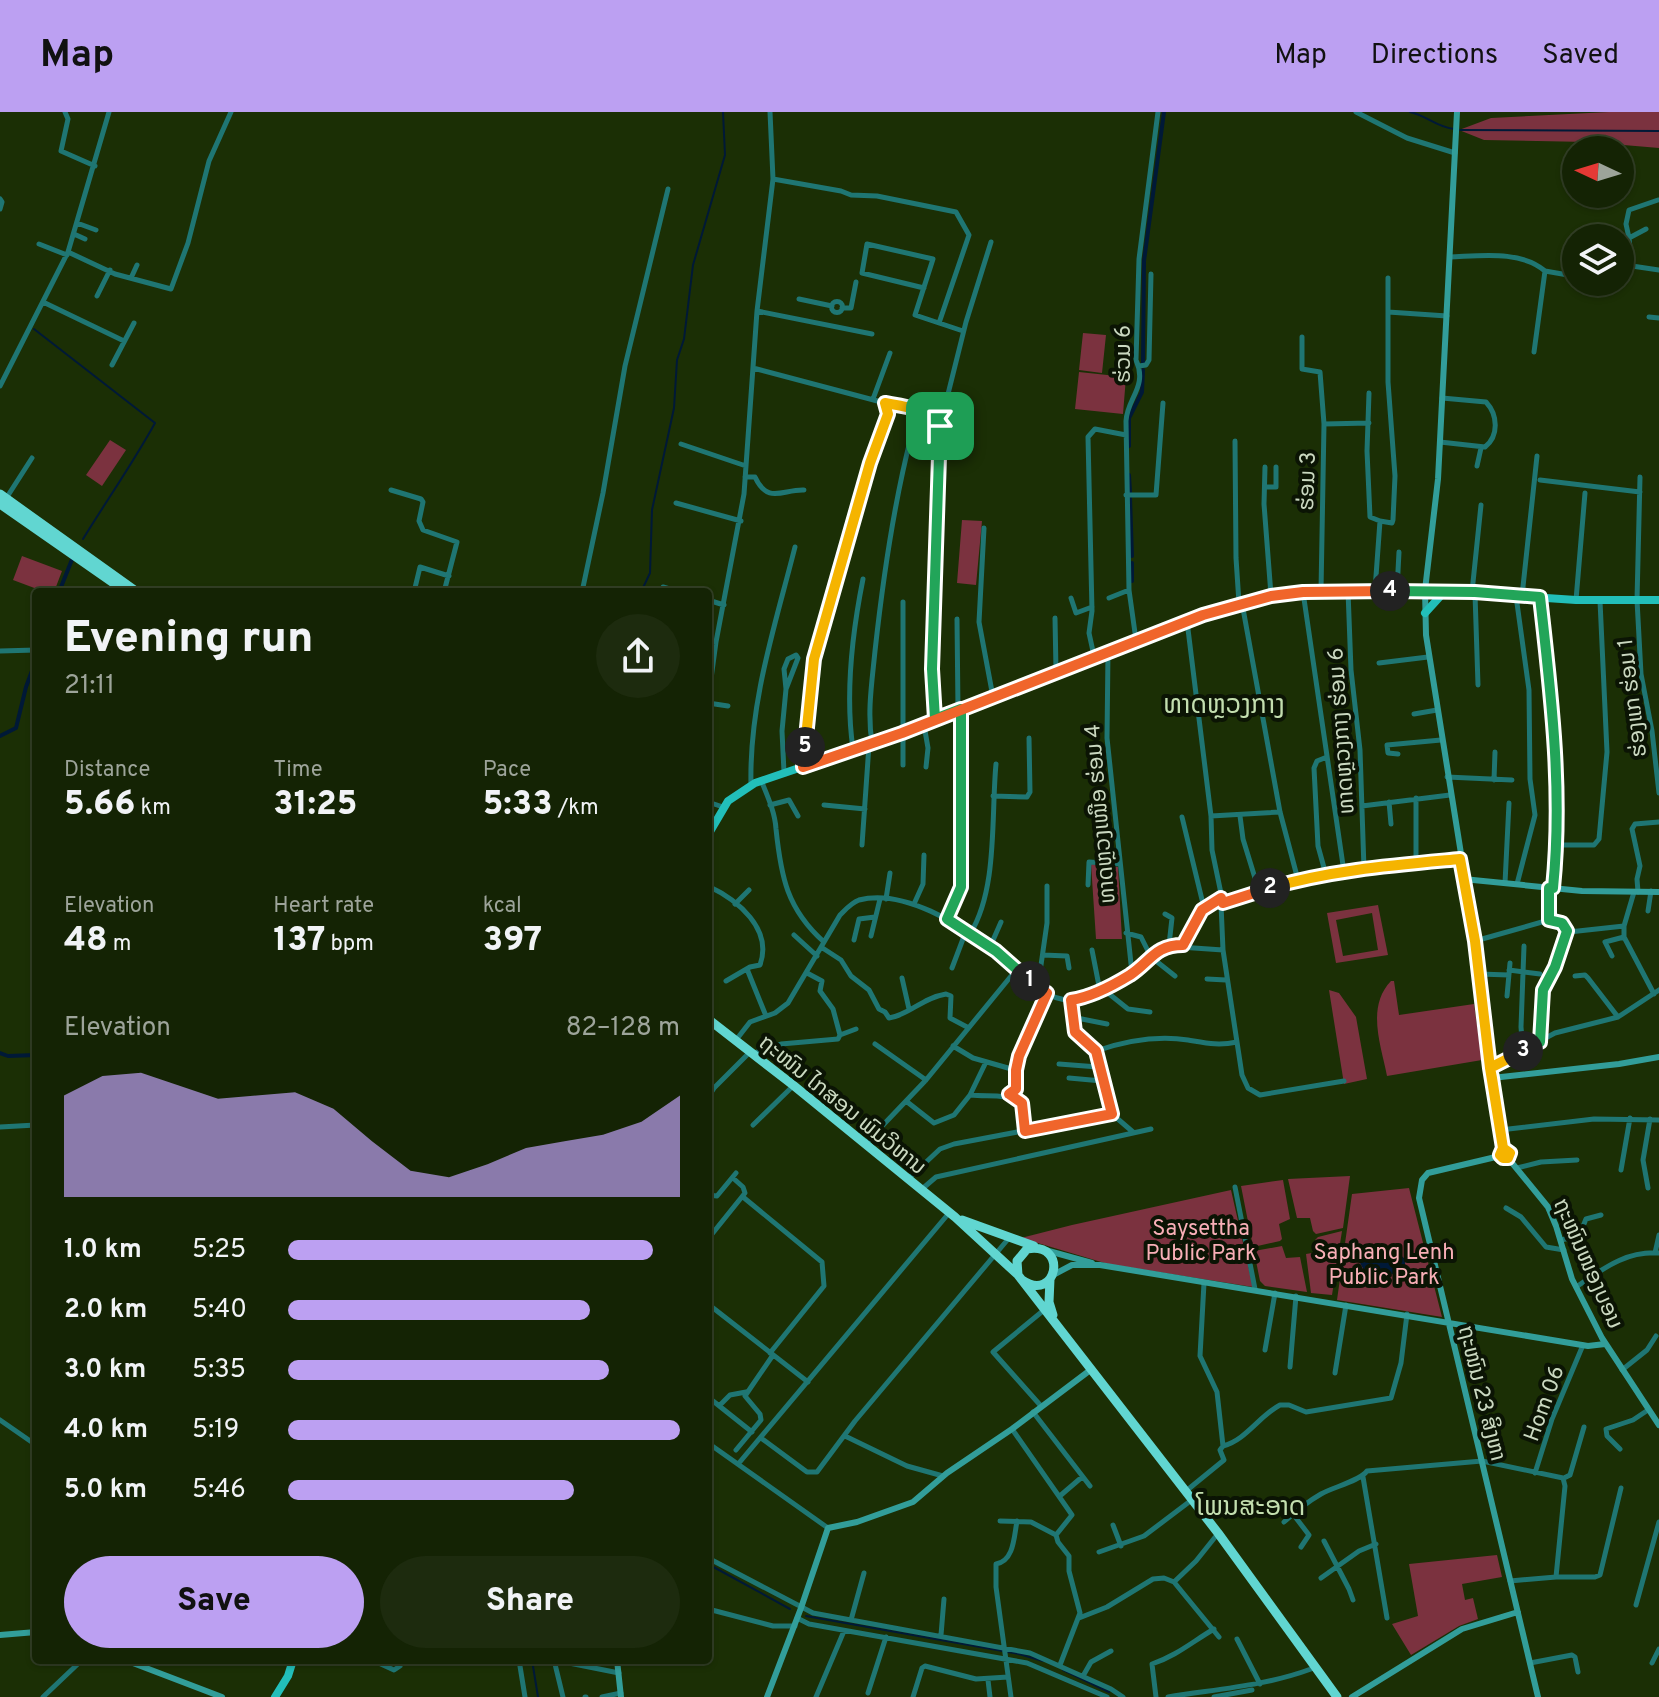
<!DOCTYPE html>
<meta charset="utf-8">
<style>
:root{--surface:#142304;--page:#1d2b0e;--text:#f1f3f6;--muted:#9da49a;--line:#334026;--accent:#bca0f2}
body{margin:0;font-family:Overpass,"Noto Sans Lao",sans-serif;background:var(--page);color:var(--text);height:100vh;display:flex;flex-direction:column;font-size:30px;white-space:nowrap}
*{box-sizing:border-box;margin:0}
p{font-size:26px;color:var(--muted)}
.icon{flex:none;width:44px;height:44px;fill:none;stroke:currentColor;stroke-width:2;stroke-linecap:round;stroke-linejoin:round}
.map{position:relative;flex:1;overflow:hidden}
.sheet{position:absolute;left:32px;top:476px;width:680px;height:1076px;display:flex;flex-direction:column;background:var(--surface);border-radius:8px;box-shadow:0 2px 6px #0004,0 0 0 2px var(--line)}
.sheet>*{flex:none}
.needle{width:52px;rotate:274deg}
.fabs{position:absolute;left:1562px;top:24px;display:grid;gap:16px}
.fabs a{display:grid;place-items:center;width:72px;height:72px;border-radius:50%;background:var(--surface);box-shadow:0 2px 6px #0004,0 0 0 2px var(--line);font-size:40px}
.pin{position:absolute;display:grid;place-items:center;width:68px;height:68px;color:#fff;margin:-34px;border-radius:16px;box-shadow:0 4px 12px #0006}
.km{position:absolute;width:40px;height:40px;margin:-20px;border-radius:50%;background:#222;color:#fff;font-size:22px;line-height:40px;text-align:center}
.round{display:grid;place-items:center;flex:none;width:84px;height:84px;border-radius:42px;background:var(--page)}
.head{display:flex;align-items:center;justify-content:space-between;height:136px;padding:0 32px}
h1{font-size:44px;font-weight:800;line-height:60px}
.stats{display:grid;grid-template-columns:repeat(3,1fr);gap:12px;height:136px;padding:8px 32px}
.stats div{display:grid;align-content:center}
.stats b{font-size:34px;font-weight:800}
.stats small{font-size:22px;font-weight:400}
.stats p{font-size:22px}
.chart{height:224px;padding:16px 32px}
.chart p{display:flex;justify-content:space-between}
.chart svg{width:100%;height:144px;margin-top:8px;fill:var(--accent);opacity:.7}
.primary-button{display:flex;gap:16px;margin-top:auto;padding:16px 32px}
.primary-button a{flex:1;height:92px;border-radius:48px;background:var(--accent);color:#111;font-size:32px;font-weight:800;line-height:92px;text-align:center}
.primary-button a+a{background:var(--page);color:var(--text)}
ul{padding:0 32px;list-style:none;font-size:26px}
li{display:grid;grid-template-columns:128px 96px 1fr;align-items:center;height:60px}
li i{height:20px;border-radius:10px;background:var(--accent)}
header{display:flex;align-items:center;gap:48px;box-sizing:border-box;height:112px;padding:0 40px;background:var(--accent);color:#111}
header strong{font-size:38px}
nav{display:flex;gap:44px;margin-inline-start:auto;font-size:28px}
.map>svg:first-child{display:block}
.green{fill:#7b323f;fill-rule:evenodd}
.water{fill:#001937}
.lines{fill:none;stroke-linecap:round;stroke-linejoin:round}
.stream{stroke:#001937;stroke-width:2}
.canal{stroke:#001937;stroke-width:4}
.street{stroke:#1f7673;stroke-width:5}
.secondary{stroke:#329e9a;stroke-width:6}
.primary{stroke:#22bfba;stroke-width:8}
.highway{stroke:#61d6d1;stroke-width:9}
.split-1-casing{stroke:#fff;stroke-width:16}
.split-2-casing{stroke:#fff;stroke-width:16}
.split-3-casing{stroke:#fff;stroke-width:16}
.split-4-casing{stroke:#fff;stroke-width:16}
.split-5-casing{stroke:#fff;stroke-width:16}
.split-6-casing{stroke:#fff;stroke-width:16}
.split-1{stroke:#22a559;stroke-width:10}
.split-2{stroke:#f0652b;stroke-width:10}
.split-3{stroke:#f5b400;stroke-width:10}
.split-4{stroke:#22a559;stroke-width:10}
.split-5{stroke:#f0652b;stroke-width:10}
.split-6{stroke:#f5b400;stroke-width:10}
.labels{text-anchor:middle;stroke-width:8;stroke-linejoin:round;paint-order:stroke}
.street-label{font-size:22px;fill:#cad8c0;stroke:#0b1404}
.park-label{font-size:22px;fill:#f9afb7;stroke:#0b1404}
.quarter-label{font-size:26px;fill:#c3deaf;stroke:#0b1404}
</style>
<header>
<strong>Map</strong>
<nav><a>Map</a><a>Directions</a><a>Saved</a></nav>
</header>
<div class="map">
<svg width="1659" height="1585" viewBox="0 0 1659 1585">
<rect width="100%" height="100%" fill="#1b2f05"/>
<path class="green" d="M1609,0H1659V36L1588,30L1484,28L1459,18L1491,6Z
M1083,221L1106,223L1102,261L1079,258Z
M1079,260L1126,265L1123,302L1075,297Z
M110,328L126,338L102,374L86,363Z
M962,408L982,409L976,473L957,471Z
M22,444L62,459L54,480H45L13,468Z
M1091,752L1118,755L1122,827H1096Z
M1378,793L1388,843L1336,851L1327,801ZM1372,801L1378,838L1343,844L1336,808Z
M1391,869H1394L1399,903L1474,892L1482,948L1387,964C1381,933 1366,895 1391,869Z
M1329,878L1339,881L1356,905L1367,967L1344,972Z
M1350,1064L1343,1116L1316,1122L1313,1119L1310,1106H1297L1288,1067Z
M1283,1068L1290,1107L1279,1112L1282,1127L1280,1129L1253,1135L1241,1074Z
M1409,1076L1442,1205L1337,1188L1352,1082Z
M1231,1078L1253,1175L1108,1152L1021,1126L1072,1113Z
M1342,1119L1332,1183L1311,1181L1306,1142L1318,1140L1315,1128L1318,1125Z
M1282,1134L1286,1146L1300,1145L1307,1180L1265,1174L1260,1169L1254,1139Z
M1497,1443L1502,1465L1462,1472L1465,1488L1473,1486L1478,1507L1459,1514L1411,1543L1392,1512L1418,1504L1409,1452Z"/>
<path class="water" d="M1380,1136L1396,1139L1405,1147V1153L1398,1165L1382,1157L1368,1166L1360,1151L1361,1145Z"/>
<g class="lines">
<path class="stream" d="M1410,0C1428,4 1434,14 1454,17
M1460,18L1659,19
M34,217L155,311C133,351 107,388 83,427
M641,480L650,461L652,398L674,296L677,248L684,227L693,153L725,43L723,0
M708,1452L790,1497
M806,1504L1019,1542L1043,1549
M532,1548L538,1585
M1063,1558L1109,1580"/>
<path class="canal" d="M1143,251L1144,149L1164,0
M1129,334V306L1142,280L1143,258
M1129,363L1130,380
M1130,386L1132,444
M1132,451V469
M59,480L73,445
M0,624L16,616L26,575L36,548
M0,941L8,944L36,943"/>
<path class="street" d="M65,0L68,7L61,39L95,54
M1356,0L1407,26L1455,41
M773,67L841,79L851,83L877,84L956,100L969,123L939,211L963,219
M0,87L2,90L0,97
M77,111L96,118
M1646,117L1629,126L1632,154L1659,158
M74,122L85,127
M1629,126L1626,112L1629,98L1658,88
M39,132L67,143
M68,140L115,162L171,177L188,131L209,49L231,0
M1450,145C1480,144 1521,138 1545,159L1534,240
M1545,159L1568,163
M131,166L137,153
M924,176L862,161L867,132L933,147L915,203L939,211
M97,184L110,158
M799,187L832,194
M831.5 195a5.5 5.5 0 1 1 11 0a5.5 5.5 0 1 1-11 0Z
M43,190L124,229
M842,196H851L856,170
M757,199L872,222
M1388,200L1447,204
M1649,205L1659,206
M1302,225V257L1320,260L1324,312L1321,479
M112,253L134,211
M1139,254L1146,253L1149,248L1151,162
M753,256L885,291L916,296L929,302L939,313
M0,274L68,140L109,0
M1369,281L1367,339L1370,405L1380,409
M873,287L890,241
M1324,312L1369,311
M1235,329L1236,446L1239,491
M1440,330L1485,335C1499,324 1498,303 1486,290L1442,286
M681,332L746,354
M1477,354L1481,336
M1265,355L1264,392L1271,483
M745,365H755C768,393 783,377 804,378
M1640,365L1637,488L1641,562L1652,619L1659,681
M1540,368L1640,380
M1265,375H1276V355
M391,378L421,387L423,390L419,409L423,418L457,430L444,480
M1126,383H1156L1163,291
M7,385L32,346
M676,391L741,409
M984,416L979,510L993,585
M663,475L680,480
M1375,478L1380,409L1392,411L1393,408L1395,364L1388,270V166
M1397,478L1399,440
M1348,479L1351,558L1360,638L1364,757
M414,480L420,455L449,464
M582,480L603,381L625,254L668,77
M1303,480L1344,760
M1472,480L1481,393
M1475,482L1478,573
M1516,484L1529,578L1530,667L1535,703L1517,772
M1522,484L1537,344
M1071,486L1076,501L1092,495
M1109,486L1129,478
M1540,486C1551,583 1563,679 1553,776
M708,488L724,493
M1576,488L1585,381
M903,490V653
M1242,491L1280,700L1298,768
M1055,506L1056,559
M957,507L958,598
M1187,509L1211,704L1212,738L1223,791
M1136,528L1129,478L1126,309C1127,286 1148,275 1136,248L1139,147L1158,0
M708,529L716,530
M0,539L36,538
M1108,540L1107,626L1132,861
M1094,544L1089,521L1092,499L1088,325L1095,317L1126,323
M1379,551L1428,545
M708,589L716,530L744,382L757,199L773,67L770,0
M708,591L728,594
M1414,602L1437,598
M935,607L932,557L940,314L966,210L991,130
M924,613L928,636L926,655
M872,631C867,600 872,570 875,539C883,466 893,395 911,325
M853,637C845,582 852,522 863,467
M1398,642L1388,641L1387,633L1441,628
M804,654L814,547L870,351L888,302L885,291
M784,660L782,619L786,577L784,557L788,547L796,543L798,546L786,577
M1447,665L1512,668
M761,668C767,683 775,700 776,717C781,765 787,797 824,830
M1494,668L1495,640
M751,673C749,591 775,514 795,435
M993,684L1027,685L1030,680L1029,626
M708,690L723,695
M1389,690L1391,712
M770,693L789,688L798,704
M824,693L865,697
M1362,694L1450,683
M1211,704L1280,700
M1240,704L1243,727L1259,779
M1182,705L1204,796
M862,733L869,633
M1557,733H1594L1599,727L1607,640L1600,489
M1416,751V686
M1326,763L1318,734L1314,656L1317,649L1327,645
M1505,771L1509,691
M1088,773L1089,750L1120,752
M708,774C738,788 773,817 760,853L750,855L726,869
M1634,780L1624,814V825L1654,882
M1638,780L1637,767L1640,754L1632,717L1635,712L1659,710
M886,787L890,761
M735,792L749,778
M914,792L923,772L924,743
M1648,799L1651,779
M1165,802L1172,806L1169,833
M947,807L961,775V597
M1549,808V776
M1126,821L1141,825L1151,845L1175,864
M970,822C998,777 991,704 996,652
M794,823L817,844
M871,824L880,787
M854,828L859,807L875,805
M1475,829L1549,808L1562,811L1569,820L1624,814
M1183,833L1202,798L1221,786
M821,835L841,848L851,864L869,878L879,897L885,900L889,906C909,903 922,886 946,882L951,884L950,906L967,915
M990,835L1001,810
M1092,838L1100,879
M1043,843L1067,844L1069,856
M1612,844L1605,830L1624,825
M952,856L966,819
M747,857L766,904
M1509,858L1540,862
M807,861L822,869L820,879L833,897L840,923
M1479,862L1509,863
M1575,864L1585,863L1588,866L1618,905
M902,866L909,897
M1207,867L1226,868
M1034,872L1039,867L1047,811V774
M1103,877L1128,897L1150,900
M1507,884L1510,851
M1071,888L1075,920L1096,939L1112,1002L1133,1020
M1072,905L1107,912
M736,928L750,910L775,901L788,891L840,803C846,797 851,791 859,788C903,776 961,813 994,838C1016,855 1040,888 1070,888C1090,888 1116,873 1132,861C1144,853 1153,841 1165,834L1223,838
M1540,930L1543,878L1555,855L1567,819
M875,932L926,968
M953,934L973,946L1015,958
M1096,939C1125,929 1156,923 1188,928C1206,931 1218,934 1237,930
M1523,939L1521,915L1524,834
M754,941L781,932L838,927L840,923L856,917
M1059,952L1098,955
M1491,955L1555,921L1618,905L1659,878
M1069,966L1102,969
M1344,969L1260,983L1248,976L1242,963L1223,838L1221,792L1298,768L1364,757L1460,747
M1009,982L1016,977V958L1019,944L1047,881
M970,983L986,950
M708,985L714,976L751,939
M906,989L934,1011L954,1003L970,983C991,985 1004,981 1022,991L1025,1019
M753,1013L793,974
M0,1015L36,1013
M1500,1018L1594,1007L1659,1008
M865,1032L926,968L1016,858
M1517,1056L1541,1050L1577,1048
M1621,1058L1630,1006
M908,1067L940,1037L954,1032L1112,1002
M1235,1075L1255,1177
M1648,1076L1643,1048L1650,1007
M922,1077L936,1065L1151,1017
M708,1083L717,1084L736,1061
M743,1085L822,1150L824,1174L770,1241
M1506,1096L1521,1105L1546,1135L1564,1138
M708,1127L745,1081L743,1075L733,1066
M1561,1128L1579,1124L1586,1107L1601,1103
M1655,1141L1659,1123
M1576,1175C1603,1157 1625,1139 1659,1141
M708,1192L808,1270
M1265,1238L1275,1181
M1290,1255L1296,1184
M1622,1258L1647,1238L1656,1224
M1335,1261L1346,1193
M708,1285L752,1320
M720,1293L730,1283L746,1280
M1041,1294L993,1240L1044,1198
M1033,1300L1090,1374
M0,1308L36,1333
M845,1324L907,1354L943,1364
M761,1326L807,1360H817L855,1309L1009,1126
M708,1331L828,1416
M1223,1334C1246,1328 1259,1304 1280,1293H1289L1306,1300L1391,1286L1401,1251L1407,1202
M1620,1337L1607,1324L1606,1317L1633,1308L1648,1298
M736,1338L761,1308L760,1302L745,1284L773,1243
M739,1351L949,1101
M1535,1361L1552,1307L1583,1233
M1363,1365L1387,1506
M1564,1366L1570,1363L1584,1315
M1186,1379L1224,1348L1220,1338L1223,1334L1217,1280L1200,1244L1204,1171
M1061,1383L1082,1365
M1293,1402L1309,1423L1301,1435
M1000,1409L1031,1410L1056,1423L1072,1403L1012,1317
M1284,1410C1295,1400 1307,1390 1321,1382C1333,1375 1360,1369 1367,1359L1482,1349L1563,1366
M1113,1413L1121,1434
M1056,1423L1058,1430L1069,1444V1459L1080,1501L1060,1553
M1324,1429L1349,1477L1353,1488
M1099,1440L1144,1424L1189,1390
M708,1446L813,1501L1030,1541L1111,1577L1123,1585
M1556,1465L1565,1374L1563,1366
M1321,1466L1359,1439L1376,1432
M1510,1469L1556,1465H1595L1600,1463L1621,1376
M1174,1470L1219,1525
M1636,1493L1659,1410
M708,1497L773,1514H795
M797,1506L809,1512L1027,1551L1107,1585
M1079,1506L1107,1495L1153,1467L1164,1466L1174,1470L1196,1449L1216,1424
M851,1508L864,1461
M941,1523L944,1487
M1237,1527L1260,1572
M372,1548L394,1558L400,1554
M519,1548L525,1585
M1530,1551L1572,1543L1575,1545L1578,1560
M1652,1551L1659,1537
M1083,1564L1091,1550L1111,1539
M988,1568L990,1585
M868,1581L886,1525
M43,1585L82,1548
M563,1585L554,1548L619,1561
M585,1585H586
M602,1585L621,1581
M816,1585L844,1519
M913,1585L922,1556L925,1554L976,1567L1008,1565
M1011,1585L996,1475V1452C1014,1449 1014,1425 1017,1409
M1156,1585L1152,1552C1176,1544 1192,1530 1214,1517
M1168,1585C1217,1577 1265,1574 1311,1557
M1214,1585L1252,1578"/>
<path class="secondary" d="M1457,0L1438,367L1425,478L1426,523L1475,829L1503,1036L1500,1039V1044
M1463,767L1582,779L1659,780
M1492,966L1619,952L1659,945
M1503,1036L1510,1041L1506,1046L1500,1044L1428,1061L1422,1068L1419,1086L1538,1585
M1508,1046L1548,1095L1556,1114L1572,1167L1602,1226L1659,1313
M1045,1138L1092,1151
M1053,1163L1072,1153H1100L1588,1234L1605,1232
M0,1523L36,1520
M125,1548L222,1585
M617,1548L621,1585
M767,1585L801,1496L828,1416L857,1410L913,1390L947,1361L1012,1317L1089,1259
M1352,1585L1462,1517L1518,1500"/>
<path class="primary" d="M1425,501L1445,479
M708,723L728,689L755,671L902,621L1108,539L1203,503L1242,491L1271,484L1321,479L1425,478L1576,488H1659
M275,1585L288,1564L293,1548"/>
<path class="highway" d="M0,382L137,480
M0,392L125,479
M708,907L793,973L955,1105L1017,1162
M962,1108L1034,1134
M1050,1167L1049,1190L1053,1203
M1022,1168C1057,1192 1069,1129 1027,1137L1017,1149L1018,1163L1218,1421L1337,1585"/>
</g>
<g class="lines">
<g class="split-1-casing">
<path id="split-1" d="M940,314L932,557L935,607L961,597V775L947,807L996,839L1030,869"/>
</g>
<g class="split-2-casing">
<path id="split-2" d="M1030,869L1047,881L1019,944L1016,958V977L1009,982L1022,991L1025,1019L1112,1002L1096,939L1075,920L1071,888C1092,885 1112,874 1130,863C1151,849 1155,833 1183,833L1202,798L1221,786L1223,791L1270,776"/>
</g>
<g class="split-3-casing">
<path id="split-3" d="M1270,776C1331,758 1396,753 1460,747L1475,829L1490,956L1492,966L1503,1036L1500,1043L1503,1046H1508L1510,1041L1503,1036L1490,956L1523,939"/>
</g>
<g class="split-4-casing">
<path id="split-4" d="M1390,479L1475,480L1540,485C1551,582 1563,678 1553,776H1549V808L1562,811L1567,819L1555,855L1543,878L1540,930L1523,939"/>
</g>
<g class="split-5-casing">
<path id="split-5" d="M805,635L803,655L902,621L1203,503L1271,484L1303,480L1390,479"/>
</g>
<g class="split-6-casing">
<path id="split-6" d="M805,635L814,547L870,351L888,302L885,291C908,295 924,296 940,314"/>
</g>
<use href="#split-1" class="split-1"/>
<use href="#split-2" class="split-2"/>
<use href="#split-3" class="split-3"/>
<use href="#split-4" class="split-4"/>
<use href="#split-5" class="split-5"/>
<use href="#split-6" class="split-6"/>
</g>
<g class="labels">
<g class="street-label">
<text transform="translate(1122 242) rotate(-90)" y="8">ຮ່ວມ 6</text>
<text transform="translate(1306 369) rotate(-88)" y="8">ຮ່ອມ 3</text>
<text transform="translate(1631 586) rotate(-97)" y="8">ຮ່ອງແກ ຮ່ອມ 1</text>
<text transform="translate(1340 619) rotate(-94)" y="8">ທາດຫຼວງກາງ ຮ່ອມ 6</text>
<text transform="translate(1099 702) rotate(-95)" y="8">ທາດຫຼວງເໜືອ ຮ່ອມ 4</text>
<text transform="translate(843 992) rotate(39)" y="8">ຖະໜົນ ໄກສອນ ພົມວິຫານ</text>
<text transform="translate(1589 1151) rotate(66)" y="8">ຖະໜົນໜອງບອນ</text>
<text transform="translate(1483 1281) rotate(76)" y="8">ຖະໜົນ 23 ສິງຫາ</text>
<text transform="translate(1543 1291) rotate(-70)" y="8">Hom 06</text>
</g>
<g class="park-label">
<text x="1201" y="1123">Saysettha<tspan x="1201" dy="25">Public Park</tspan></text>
<text x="1384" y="1147">Saphang Lenh<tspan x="1384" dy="25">Public Park</tspan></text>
</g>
<g class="quarter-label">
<text x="1224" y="601">ທາດຫຼວງກາງ</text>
<text x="1251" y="1403">ໂພນສະອາດ</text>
</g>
</g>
</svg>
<div class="fabs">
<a><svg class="needle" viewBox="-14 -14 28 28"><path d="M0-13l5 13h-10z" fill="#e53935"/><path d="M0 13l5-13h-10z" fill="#9da49a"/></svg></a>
<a><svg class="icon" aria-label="layers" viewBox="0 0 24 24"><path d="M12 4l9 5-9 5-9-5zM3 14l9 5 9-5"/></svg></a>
</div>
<div class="pin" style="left:940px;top:314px;background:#1e9e55"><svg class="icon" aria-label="arrive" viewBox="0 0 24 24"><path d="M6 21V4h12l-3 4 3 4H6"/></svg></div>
<b class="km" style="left:1030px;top:869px">1</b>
<b class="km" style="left:1270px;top:776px">2</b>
<b class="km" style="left:1523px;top:939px">3</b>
<b class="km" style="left:1390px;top:479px">4</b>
<b class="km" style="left:805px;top:635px">5</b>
<section class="sheet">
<div class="head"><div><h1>Evening run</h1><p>21:11</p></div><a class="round"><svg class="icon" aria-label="share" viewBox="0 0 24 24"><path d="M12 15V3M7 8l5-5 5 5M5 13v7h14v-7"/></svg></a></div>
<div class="stats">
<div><p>Distance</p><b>5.66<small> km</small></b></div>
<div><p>Time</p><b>31:25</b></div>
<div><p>Pace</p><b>5:33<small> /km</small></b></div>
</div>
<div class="stats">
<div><p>Elevation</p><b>48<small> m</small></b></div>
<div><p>Heart rate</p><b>137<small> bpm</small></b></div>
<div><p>kcal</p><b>397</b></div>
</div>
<div class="chart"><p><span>Elevation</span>82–128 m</p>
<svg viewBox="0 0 160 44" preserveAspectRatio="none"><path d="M0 44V13L10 7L20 6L30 10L40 14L50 13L60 12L70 17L80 27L90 36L100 38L110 34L120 29L130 27L140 25L150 21L160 13V44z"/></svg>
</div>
<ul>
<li><b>1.0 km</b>5:25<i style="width:93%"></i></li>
<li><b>2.0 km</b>5:40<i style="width:77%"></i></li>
<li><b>3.0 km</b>5:35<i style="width:82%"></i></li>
<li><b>4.0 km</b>5:19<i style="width:100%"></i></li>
<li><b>5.0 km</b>5:46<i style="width:73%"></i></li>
</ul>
<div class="primary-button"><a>Save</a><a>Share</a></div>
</section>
</div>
